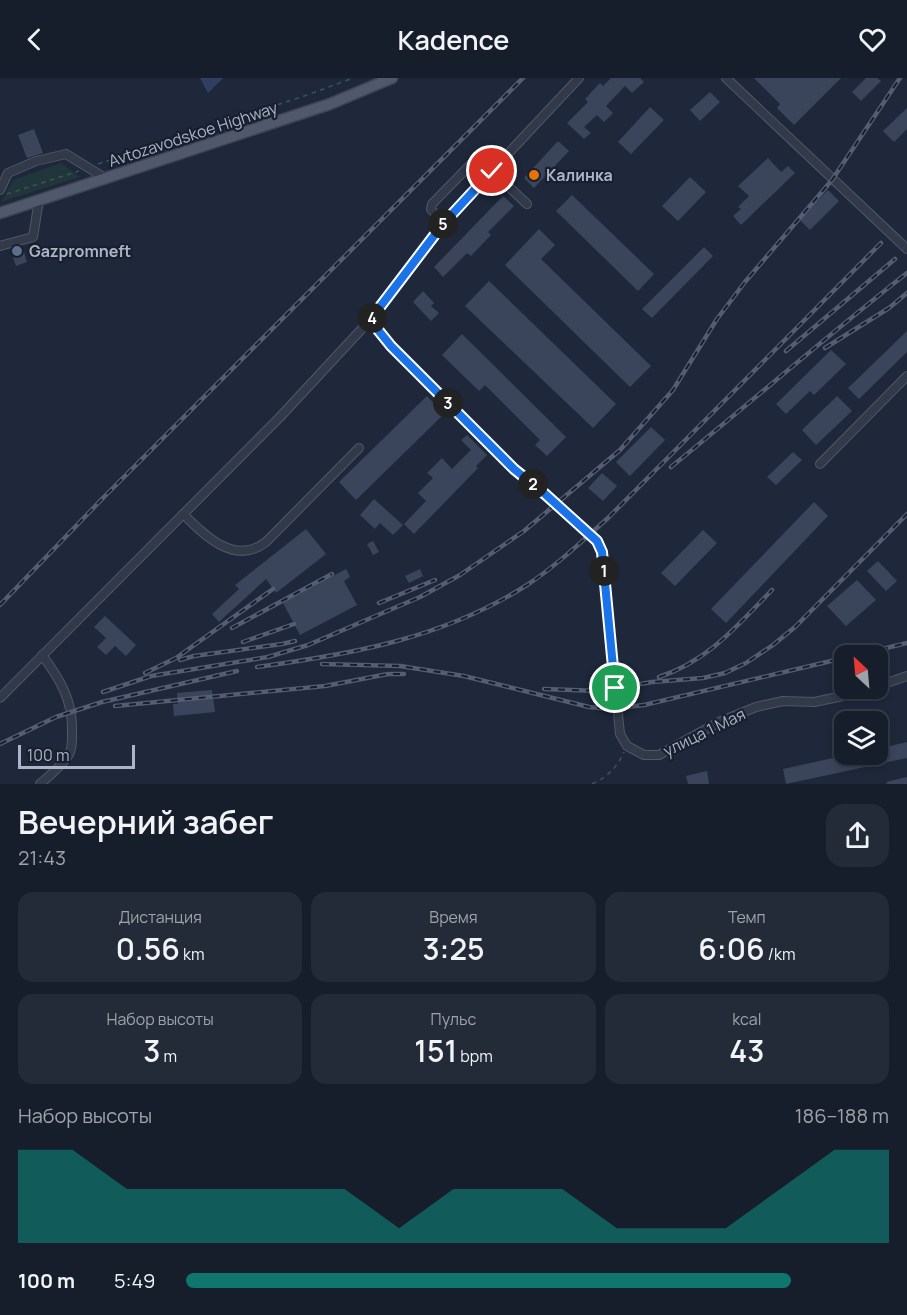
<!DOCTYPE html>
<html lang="ru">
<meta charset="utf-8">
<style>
:root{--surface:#161e2c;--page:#232b38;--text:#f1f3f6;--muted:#9ea2a9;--line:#353c48;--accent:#0f766e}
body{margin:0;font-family:Manrope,sans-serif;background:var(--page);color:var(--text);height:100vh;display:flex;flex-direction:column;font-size:22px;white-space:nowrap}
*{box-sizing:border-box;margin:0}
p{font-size:20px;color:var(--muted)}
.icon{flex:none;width:33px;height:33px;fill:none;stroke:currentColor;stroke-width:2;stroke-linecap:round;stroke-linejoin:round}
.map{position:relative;height:706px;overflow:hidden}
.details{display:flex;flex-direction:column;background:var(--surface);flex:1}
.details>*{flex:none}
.needle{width:39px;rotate:334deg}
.fabs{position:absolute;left:834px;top:567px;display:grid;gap:12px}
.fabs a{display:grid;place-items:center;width:54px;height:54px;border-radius:12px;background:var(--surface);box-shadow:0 3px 9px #0003,0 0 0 2px var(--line);font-size:30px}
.scale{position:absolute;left:18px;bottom:15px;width:117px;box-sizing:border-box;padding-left:6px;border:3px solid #acb4c7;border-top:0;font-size:16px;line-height:21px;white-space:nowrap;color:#acb4c7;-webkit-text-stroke:4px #181f2f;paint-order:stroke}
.pin{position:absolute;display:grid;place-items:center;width:51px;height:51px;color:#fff;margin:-26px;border:3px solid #fff;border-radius:50%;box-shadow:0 2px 6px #0007}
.km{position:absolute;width:30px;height:30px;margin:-15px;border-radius:50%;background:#222;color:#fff;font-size:16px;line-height:30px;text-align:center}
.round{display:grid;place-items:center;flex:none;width:63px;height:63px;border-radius:18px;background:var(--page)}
.head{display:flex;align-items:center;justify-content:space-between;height:102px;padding:0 18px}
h1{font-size:33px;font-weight:600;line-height:45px}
.figures{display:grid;grid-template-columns:repeat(3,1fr);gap:9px;height:102px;padding:6px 18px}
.figures div{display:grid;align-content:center;border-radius:15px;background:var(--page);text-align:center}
.figures b{font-size:30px;font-weight:600}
.figures small{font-size:16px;font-weight:400}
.figures p{font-size:16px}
.chart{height:168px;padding:12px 18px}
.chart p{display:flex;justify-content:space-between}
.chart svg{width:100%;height:108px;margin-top:6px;fill:var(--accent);opacity:.7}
ul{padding:0 18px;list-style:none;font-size:20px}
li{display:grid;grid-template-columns:96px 72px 1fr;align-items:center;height:45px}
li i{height:15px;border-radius:8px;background:var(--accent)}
header{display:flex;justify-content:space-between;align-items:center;height:78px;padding:0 18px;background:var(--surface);font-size:27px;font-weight:600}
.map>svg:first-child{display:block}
.green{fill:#20363b}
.water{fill:#2e3f61}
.building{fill:#3a455b}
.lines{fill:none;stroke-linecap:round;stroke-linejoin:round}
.minor-casing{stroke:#505768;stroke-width:10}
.major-casing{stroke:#3c4354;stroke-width:13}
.path{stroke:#3e5359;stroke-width:1.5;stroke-dasharray:4.5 4.5;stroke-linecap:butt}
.minor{stroke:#323a4a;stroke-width:8}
.major{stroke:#50596b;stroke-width:10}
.rail-casing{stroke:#545d72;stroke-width:4.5}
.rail{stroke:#181f2f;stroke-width:2;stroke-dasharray:7;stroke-linecap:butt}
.route-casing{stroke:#fff;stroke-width:12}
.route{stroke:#1a73e8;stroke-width:8}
.food-dot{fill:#e8710a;stroke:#181f2f;stroke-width:2}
.service-dot{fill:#5c6f8a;stroke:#181f2f;stroke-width:2}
.labels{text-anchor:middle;stroke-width:4.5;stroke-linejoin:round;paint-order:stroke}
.street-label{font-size:16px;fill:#acb4c7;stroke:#181f2f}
.poi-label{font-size:16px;font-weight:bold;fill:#acb4c7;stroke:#181f2f;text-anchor:start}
</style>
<header><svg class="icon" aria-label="back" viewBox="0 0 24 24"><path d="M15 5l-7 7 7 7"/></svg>Kadence<svg class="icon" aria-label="heart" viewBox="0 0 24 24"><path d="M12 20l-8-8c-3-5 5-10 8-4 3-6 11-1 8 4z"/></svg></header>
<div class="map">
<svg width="907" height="706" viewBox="0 0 907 706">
<rect width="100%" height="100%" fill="#1e283a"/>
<path class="green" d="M61,85L80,99L1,124L13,102Z"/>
<path class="water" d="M200,0H223L208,15Z"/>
<path class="building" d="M611,0H640L644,4L632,15L625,8L606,28L613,35L604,44L597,37L584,49L591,55L584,61L567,45L588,24L585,21L600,5L603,8Z
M754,0H841L794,47L777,30L780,26Z
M866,0H877L881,3L861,23L852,14Z
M710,14L720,24L700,43L690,32Z
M650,29L664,42L631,76L618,64Z
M907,30V51L894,64L883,53Z
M34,51L43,75L27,80L18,57Z
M558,63L569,73L534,110L524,100Z
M768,80L781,94L788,88L795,95L741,147L733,138L741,131L738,129L749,118L738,108Z
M690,99L706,114L678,143L662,128Z
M828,112L839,123L810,152L799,141Z
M572,117L654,196L638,213L556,133Z
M503,118L514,128L488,154L491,157L471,178L467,175L443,199L434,189Z
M539,151L555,167L541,181L651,288L630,309L505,187Z
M22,168L27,184L16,188L10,171Z
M704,169L713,178L652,240L642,231Z
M489,203L616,326L593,350L465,228Z
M423,213L434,225L431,228L439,235L431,243L413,224Z
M907,253V274L859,321L848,310Z
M462,256L566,359L547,378L535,367L540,362L485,307L479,313L442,277Z
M831,272L846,286L814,317L810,313L786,336L776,326Z
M427,318L444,336L356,422L339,404Z
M837,318L852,333L816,367L802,352Z
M651,349L665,362L630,398L616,384Z
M467,357L487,377L476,388L478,390L414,456L404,446L426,423L418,415L433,400L427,395L442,380L452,391L471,372L461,362Z
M793,374L802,382L776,407L767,399Z
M602,395L617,408L603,423L588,410Z
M374,421L403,447L393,457L380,445L375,451L360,437Z
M814,424L828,438L726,545L711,531Z
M306,451L326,476L276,515L266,501L219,544L212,536L239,511L235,507Z
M703,452L717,465L675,508L661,495Z
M373,463L379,474L373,477L367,466Z
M878,483L897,503L886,513L867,493Z
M346,491L350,499L344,503L357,527L300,557L283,525Z
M420,491L423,498L409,505L405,498Z
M857,502L876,522L846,548L827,528Z
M105,538L136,567L126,578L115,568L106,577L97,569L106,560L94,549Z
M212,612L215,634L174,638L173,626H178L177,615Z
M907,664V680L786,706L783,691L851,676H878V671Z
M707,693L709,706H688L686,698Z
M907,699V706H887L886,704Z"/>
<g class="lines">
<g class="minor-casing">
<path id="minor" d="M726,0L907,171
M0,112L8,95L36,83L66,76L105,100
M443,146L431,131L432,126L472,85L492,93L527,126
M0,168L33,159L39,122
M370,242L391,268L514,391L597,463L602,474L620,656L627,668L644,677H659L719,644L756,629L783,623L814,624L858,615L871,610
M820,386L907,298
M183,436C205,458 235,488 266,464L359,370
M878,608L907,598
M0,620L280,339L370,242L455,132L579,0
M40,706C50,697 63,687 69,676C73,669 72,661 72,653C73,623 60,601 42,577"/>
</g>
<g class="major-casing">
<path id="major" d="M0,135L330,26L392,0"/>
</g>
<path class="path" d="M98,86L310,16L353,0
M7,116L79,93
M592,706C608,698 616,691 624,674"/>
<use href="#minor" class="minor"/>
<use href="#major" class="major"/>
<g class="rail-casing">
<path id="rail" d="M825,270L889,230L907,215
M786,273L895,181
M671,389C750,325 827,258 907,195
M379,525L435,502
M0,527L103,420L523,0
M232,550L332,496
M243,564L294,546
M854,578L907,565
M180,582L194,578L282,566L295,563
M322,586L400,588L464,598L589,629L610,631L644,627L844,580
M257,589C353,576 444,560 527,507C556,488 582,463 608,440L881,165
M145,595L176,580L273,511
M659,599C708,583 737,548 772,512
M544,611L599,613L652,604L703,600L725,595L746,585L773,567L795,549L907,436
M103,614L151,598L268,579L308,567L420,519L460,497L524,453L620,372L673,312L717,241L745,204L832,102L900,0
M115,628L325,608L388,596H404
M0,666L56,639L102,624L237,593"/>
</g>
<use href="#rail" class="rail"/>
</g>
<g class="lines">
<g class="route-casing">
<path id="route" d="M492,93L443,146L370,242L391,268L514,391L545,416L597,463L602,474L615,610"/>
</g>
<use href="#route" class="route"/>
</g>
<circle class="food-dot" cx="534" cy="97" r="6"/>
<circle class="service-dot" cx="17" cy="173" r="6"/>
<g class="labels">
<g class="street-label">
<text transform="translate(193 56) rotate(-18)" y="6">Avtozavodskoe Highway</text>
<text transform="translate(704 654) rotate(-26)" y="6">улица 1 Мая</text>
</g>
<g class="poi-label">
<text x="546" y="103">Калинка</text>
<text x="29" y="179">Gazpromneft</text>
</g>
</g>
</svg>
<div class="fabs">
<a><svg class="needle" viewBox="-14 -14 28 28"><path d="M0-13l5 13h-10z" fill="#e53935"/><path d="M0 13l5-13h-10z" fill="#9ea2a9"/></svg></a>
<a><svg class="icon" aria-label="layers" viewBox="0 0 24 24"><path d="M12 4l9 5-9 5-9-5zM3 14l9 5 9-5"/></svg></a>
</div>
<div class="scale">100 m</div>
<div class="pin" style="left:615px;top:610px;background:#1e9e55"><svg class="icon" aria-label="arrive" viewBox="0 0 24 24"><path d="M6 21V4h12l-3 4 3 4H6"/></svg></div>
<div class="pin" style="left:492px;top:93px;background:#d93025"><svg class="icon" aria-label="check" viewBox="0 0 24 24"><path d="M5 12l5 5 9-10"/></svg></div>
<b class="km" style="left:604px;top:493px">1</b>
<b class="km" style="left:533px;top:406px">2</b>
<b class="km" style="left:448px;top:325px">3</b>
<b class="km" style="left:372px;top:240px">4</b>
<b class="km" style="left:443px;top:146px">5</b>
</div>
<section class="details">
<div class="head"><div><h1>Вечерний забег</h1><p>21:43</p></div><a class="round"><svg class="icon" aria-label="share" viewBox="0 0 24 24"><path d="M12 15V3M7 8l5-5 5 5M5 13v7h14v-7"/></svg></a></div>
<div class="figures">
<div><p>Дистанция</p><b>0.56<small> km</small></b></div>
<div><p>Время</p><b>3:25</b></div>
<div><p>Темп</p><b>6:06<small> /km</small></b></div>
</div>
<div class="figures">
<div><p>Набор высоты</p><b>3<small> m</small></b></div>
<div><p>Пульс</p><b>151<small> bpm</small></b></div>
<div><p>kcal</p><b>43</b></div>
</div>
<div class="chart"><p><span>Набор высоты</span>186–188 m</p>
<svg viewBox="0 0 160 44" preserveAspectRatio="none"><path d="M0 44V6L10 6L20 22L30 22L40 22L50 22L60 22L70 38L80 22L90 22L100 22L110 38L120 38L130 38L140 22L150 6L160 6V44z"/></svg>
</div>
<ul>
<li><b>100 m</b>5:49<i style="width:86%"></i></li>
</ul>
</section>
